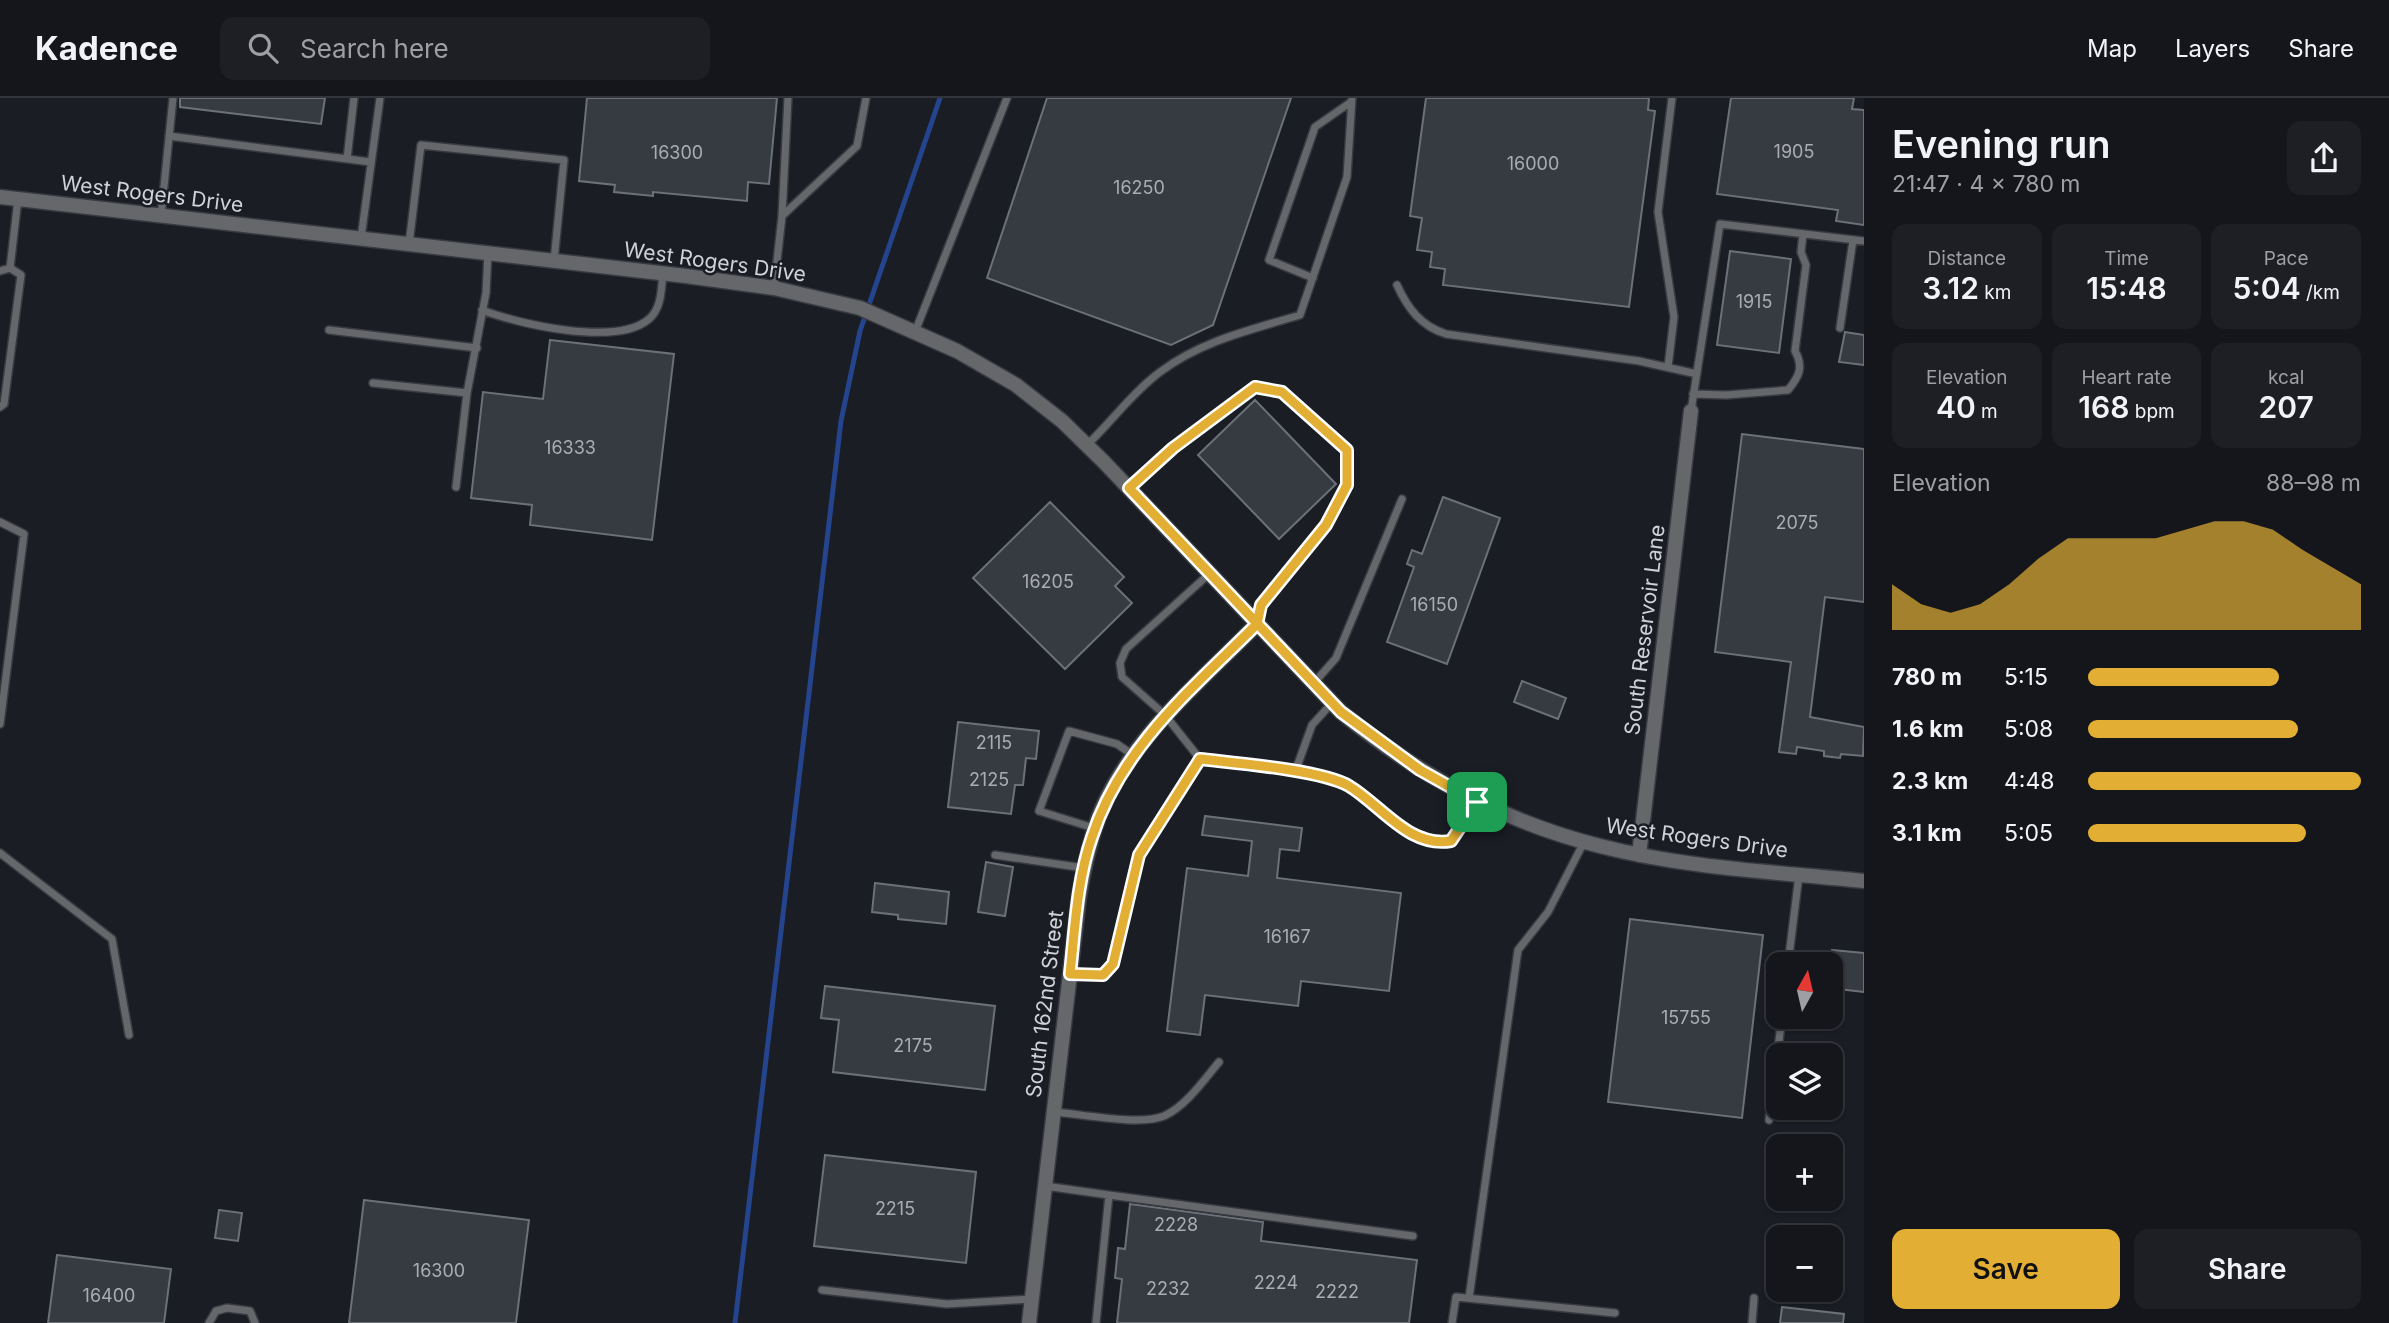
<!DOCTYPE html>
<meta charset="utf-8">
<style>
:root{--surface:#14161b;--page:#1d1f24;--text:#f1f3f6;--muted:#9d9fa3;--line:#33353a;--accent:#e2af34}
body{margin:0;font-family:Inter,sans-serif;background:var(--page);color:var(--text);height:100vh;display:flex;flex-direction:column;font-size:26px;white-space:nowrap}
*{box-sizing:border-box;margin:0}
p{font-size:23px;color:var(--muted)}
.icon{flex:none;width:38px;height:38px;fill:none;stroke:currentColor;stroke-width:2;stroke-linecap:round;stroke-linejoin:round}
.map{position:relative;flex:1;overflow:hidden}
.sheet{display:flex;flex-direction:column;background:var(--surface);width:525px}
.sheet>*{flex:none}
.needle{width:46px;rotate:8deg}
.fabs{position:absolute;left:1766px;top:854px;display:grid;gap:14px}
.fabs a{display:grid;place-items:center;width:77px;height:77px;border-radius:14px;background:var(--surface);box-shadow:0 2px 5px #0004,0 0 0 2px var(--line);font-size:35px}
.pin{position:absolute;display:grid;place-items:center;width:60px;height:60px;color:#fff;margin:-30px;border-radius:14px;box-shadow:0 4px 10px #0006}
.round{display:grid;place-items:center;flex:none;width:74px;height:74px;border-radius:14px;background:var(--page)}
.overview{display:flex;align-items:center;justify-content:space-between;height:119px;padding:0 28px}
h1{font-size:38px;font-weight:600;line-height:52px}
.stats{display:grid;grid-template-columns:repeat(3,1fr);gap:10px;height:119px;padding:7px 28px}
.stats div{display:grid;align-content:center;border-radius:14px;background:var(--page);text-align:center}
.stats b{font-size:30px;font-weight:600}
.stats small{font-size:19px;font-weight:400}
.stats p{font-size:19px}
.chart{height:196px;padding:14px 28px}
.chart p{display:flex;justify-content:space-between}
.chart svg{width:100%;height:126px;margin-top:7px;fill:var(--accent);opacity:.7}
.cta{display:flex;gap:14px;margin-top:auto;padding:14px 28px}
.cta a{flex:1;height:80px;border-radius:14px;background:var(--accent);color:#111;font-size:28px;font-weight:600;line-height:80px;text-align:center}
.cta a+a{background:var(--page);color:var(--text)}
ul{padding:0 28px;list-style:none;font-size:23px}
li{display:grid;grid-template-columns:112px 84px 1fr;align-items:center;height:52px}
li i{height:18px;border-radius:9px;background:var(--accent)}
header{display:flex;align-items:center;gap:42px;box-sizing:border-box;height:98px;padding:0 35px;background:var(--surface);border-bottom:2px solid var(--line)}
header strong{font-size:33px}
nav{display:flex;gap:38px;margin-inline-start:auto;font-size:24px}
.search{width:490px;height:63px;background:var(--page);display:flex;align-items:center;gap:18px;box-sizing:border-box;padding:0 24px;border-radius:14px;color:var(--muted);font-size:26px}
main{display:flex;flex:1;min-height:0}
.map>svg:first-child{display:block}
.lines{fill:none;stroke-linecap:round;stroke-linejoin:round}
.stream{stroke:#25448e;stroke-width:5}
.building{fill:#363a41;stroke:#6c7078;stroke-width:2}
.service-casing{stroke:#373a41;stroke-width:10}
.minor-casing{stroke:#373a41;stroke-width:17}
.service{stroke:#65676b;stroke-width:7}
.minor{stroke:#65676b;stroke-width:14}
.route-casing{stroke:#fff;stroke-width:14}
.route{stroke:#e2af34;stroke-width:9}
.labels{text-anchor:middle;stroke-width:5;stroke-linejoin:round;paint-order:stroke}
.number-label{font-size:18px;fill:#aaacb2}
.street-label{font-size:21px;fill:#d0d2d7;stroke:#1a1d24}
</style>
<header>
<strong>Kadence</strong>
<div class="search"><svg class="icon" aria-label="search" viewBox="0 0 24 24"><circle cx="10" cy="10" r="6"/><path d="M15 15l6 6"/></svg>Search here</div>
<nav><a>Map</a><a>Layers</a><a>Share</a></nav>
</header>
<main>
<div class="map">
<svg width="1864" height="1225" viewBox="0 0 1864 1225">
<rect width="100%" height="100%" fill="#1a1d24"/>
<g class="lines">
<path class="stream" d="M735,1225L841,323L860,233L940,0"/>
</g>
<path class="building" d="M180,0H325L321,26L180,9Z
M587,0H777L769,86L748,84L747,103L653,94V98L614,94L615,87L579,83Z
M1047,0H1291L1213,227L1171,247L987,180Z
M1426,0H1649L1648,12L1655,13L1629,209L1443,187L1445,171L1430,169L1432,154L1417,152L1422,120L1410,118Z
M1731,0H1854L1852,11L1864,12V127L1836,123L1838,112L1717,96Z
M1730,153L1791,161L1779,255L1717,247Z
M1845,234L1864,237V267L1839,264Z
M550,242L674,256L652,442L530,427L532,407L471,400L483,294L543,301Z
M1255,302L1336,386L1279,441L1198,357Z
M1742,336L1864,351V504L1825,499L1810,619L1864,629L1863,658L1841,656L1840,660L1824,658V653L1797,649L1796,656L1779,654L1791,564L1715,554Z
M1443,399L1500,420L1447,566L1387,544L1414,469L1407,466L1412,452L1422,456Z
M1050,404L1124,479L1115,488L1132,505L1065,571L973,480Z
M1522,583L1566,600L1558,621L1514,604Z
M958,624L1039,633L1036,661L1026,660L1023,687H1015L1011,716L948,709Z
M1205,718L1302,730L1299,753L1280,751L1277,780L1401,795L1389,893L1301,883L1298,908L1205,897L1200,937L1167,933L1187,770L1248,778L1252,743L1202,737Z
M986,764L1013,769L1005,818L978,814Z
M875,785L949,794L946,826L898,821V817L872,814Z
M1630,821L1763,837L1742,1020L1608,1004Z
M1832,852L1864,855V894L1830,890Z
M825,888L995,908L985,992L833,974L839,922L821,920Z
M825,1057L976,1074L966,1165L814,1148Z
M364,1102L529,1122L516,1225H349Z
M1130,1106L1263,1124L1261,1143L1417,1162L1409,1225H1117L1122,1181L1115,1180L1118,1150L1125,1151Z
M219,1112L242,1115L238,1143L215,1140Z
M57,1157L171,1171L164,1225H48Z
M1782,1209L1844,1216L1843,1225H1780Z"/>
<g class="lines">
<g class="service-casing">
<path id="service" d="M169,38L371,64
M347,61L354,0
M161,118L173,0
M782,118L857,48L866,0
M361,140L380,0
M409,146L421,47L564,62L554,163
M10,170L18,101
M0,173L10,170
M1313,180L1269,162L1315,29L1351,4
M1397,187C1408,211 1421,228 1446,236L1639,263L1697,276
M774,190L782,118L788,0
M482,212C518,226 617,249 649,221C662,210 661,191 663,176
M1840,230L1853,142
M329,232L477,250
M915,234L1007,0
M1668,269L1674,219L1658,114L1672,0
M373,285L467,295
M1693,296L1726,297L1788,292C1799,279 1804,269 1795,253L1806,167L1801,154L1803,136
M0,309L4,306L21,177L10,170
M1691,313L1720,126L1864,143
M1087,347C1112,323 1133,294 1160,274C1203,242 1251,232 1300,217L1347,79L1352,0
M456,389L467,295L486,195L488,155
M1129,390L1173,350L1256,289L1282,294L1347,352V387L1326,427L1261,507L1257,525
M0,424L24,436L0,626
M1313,586L1336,560L1402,401
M1200,661L1165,617L1122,579L1120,565L1126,551L1209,476
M1295,674L1312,627L1332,605
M1094,730L1039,713L1069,633L1117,646L1133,657
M0,755L112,841L129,937
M995,757L1084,770
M1788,866L1799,777
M1070,876L1103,877L1113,866L1138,757L1200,661C1235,665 1322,671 1349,688C1382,708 1410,750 1451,743L1477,704
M1054,1014C1081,1016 1140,1028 1164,1018C1186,1008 1204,982 1219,964
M1769,1022L1782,919
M1045,1088L1109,1097L1096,1225
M1109,1097L1413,1138
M822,1192L947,1206L1031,1201
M1469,1200L1518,852L1548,814L1584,744
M209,1225L216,1213L227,1210L250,1213L255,1225
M1452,1225L1456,1199L1615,1215
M1752,1225L1754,1200"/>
</g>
<g class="minor-casing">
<path id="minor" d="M0,99L686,178L774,190L860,210L957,253L1016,287L1062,323L1104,364L1341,614C1418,677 1503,724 1600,748C1685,770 1776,774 1864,783
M1639,757L1691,313
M1029,1225L1079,799C1084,769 1090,739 1102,711C1135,636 1201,583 1257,526"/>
</g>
<use href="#service" class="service"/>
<use href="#minor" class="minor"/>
</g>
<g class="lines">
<g class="route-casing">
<path id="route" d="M1477,704L1420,672L1341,614L1129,390L1173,350L1255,289L1282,294L1347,352V387L1326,427L1261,507L1257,526C1193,590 1121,649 1092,739C1077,782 1075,830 1070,876L1103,877L1113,866L1139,757L1200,661C1234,665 1322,672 1349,688C1382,708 1409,750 1451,743L1477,704"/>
</g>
<use href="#route" class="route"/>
</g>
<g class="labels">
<g class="number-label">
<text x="1794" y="60">1905</text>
<text x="677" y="61">16300</text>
<text x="1533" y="72">16000</text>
<text x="1139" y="96">16250</text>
<text x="1754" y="210">1915</text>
<text x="570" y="356">16333</text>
<text x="1797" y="431">2075</text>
<text x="1048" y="490">16205</text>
<text x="1434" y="513">16150</text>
<text x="994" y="651">2115</text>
<text x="989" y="688">2125</text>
<text x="1287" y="845">16167</text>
<text x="1686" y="926">15755</text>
<text x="913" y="954">2175</text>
<text x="895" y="1117">2215</text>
<text x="1176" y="1133">2228</text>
<text x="439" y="1179">16300</text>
<text x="1276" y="1191">2224</text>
<text x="1168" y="1197">2232</text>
<text x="1337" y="1200">2222</text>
<text x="109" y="1204">16400</text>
</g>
<g class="street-label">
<text transform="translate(152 96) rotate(7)" y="7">West Rogers Drive</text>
<text transform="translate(715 164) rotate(8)" y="7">West Rogers Drive</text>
<text transform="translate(1645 532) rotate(-83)" y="7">South Reservoir Lane</text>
<text transform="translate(1697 740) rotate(8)" y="7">West Rogers Drive</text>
<text transform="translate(1045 906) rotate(-83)" y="7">South 162nd Street</text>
</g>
</g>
</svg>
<div class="fabs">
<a><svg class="needle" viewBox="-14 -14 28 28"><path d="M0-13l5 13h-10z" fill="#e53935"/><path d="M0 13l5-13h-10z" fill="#9d9fa3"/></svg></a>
<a><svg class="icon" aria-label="layers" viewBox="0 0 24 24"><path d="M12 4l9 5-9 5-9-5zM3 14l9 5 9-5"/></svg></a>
<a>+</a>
<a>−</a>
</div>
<div class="pin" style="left:1477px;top:704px;background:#1e9e55"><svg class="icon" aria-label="arrive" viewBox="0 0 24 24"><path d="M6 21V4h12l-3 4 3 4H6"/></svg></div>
</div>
<section class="sheet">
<div class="overview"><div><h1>Evening run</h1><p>21:47 · 4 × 780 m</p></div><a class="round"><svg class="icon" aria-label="share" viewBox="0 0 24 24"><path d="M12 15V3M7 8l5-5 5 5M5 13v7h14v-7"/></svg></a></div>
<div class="stats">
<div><p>Distance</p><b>3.12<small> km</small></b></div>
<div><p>Time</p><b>15:48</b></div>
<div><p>Pace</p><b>5:04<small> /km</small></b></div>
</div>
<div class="stats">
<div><p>Elevation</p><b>40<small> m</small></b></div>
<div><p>Heart rate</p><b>168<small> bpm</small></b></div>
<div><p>kcal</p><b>207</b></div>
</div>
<div class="chart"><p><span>Elevation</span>88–98 m</p>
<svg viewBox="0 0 160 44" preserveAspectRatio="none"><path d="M0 44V28L10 35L20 38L30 35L40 28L50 19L60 12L70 12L80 12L90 12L100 9L110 6L120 6L130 9L140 16L150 22L160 28V44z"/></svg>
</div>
<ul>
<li><b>780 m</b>5:15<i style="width:70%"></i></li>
<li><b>1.6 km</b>5:08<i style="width:77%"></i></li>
<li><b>2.3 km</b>4:48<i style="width:100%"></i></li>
<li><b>3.1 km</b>5:05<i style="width:80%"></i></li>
</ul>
<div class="cta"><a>Save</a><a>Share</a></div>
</section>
</main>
